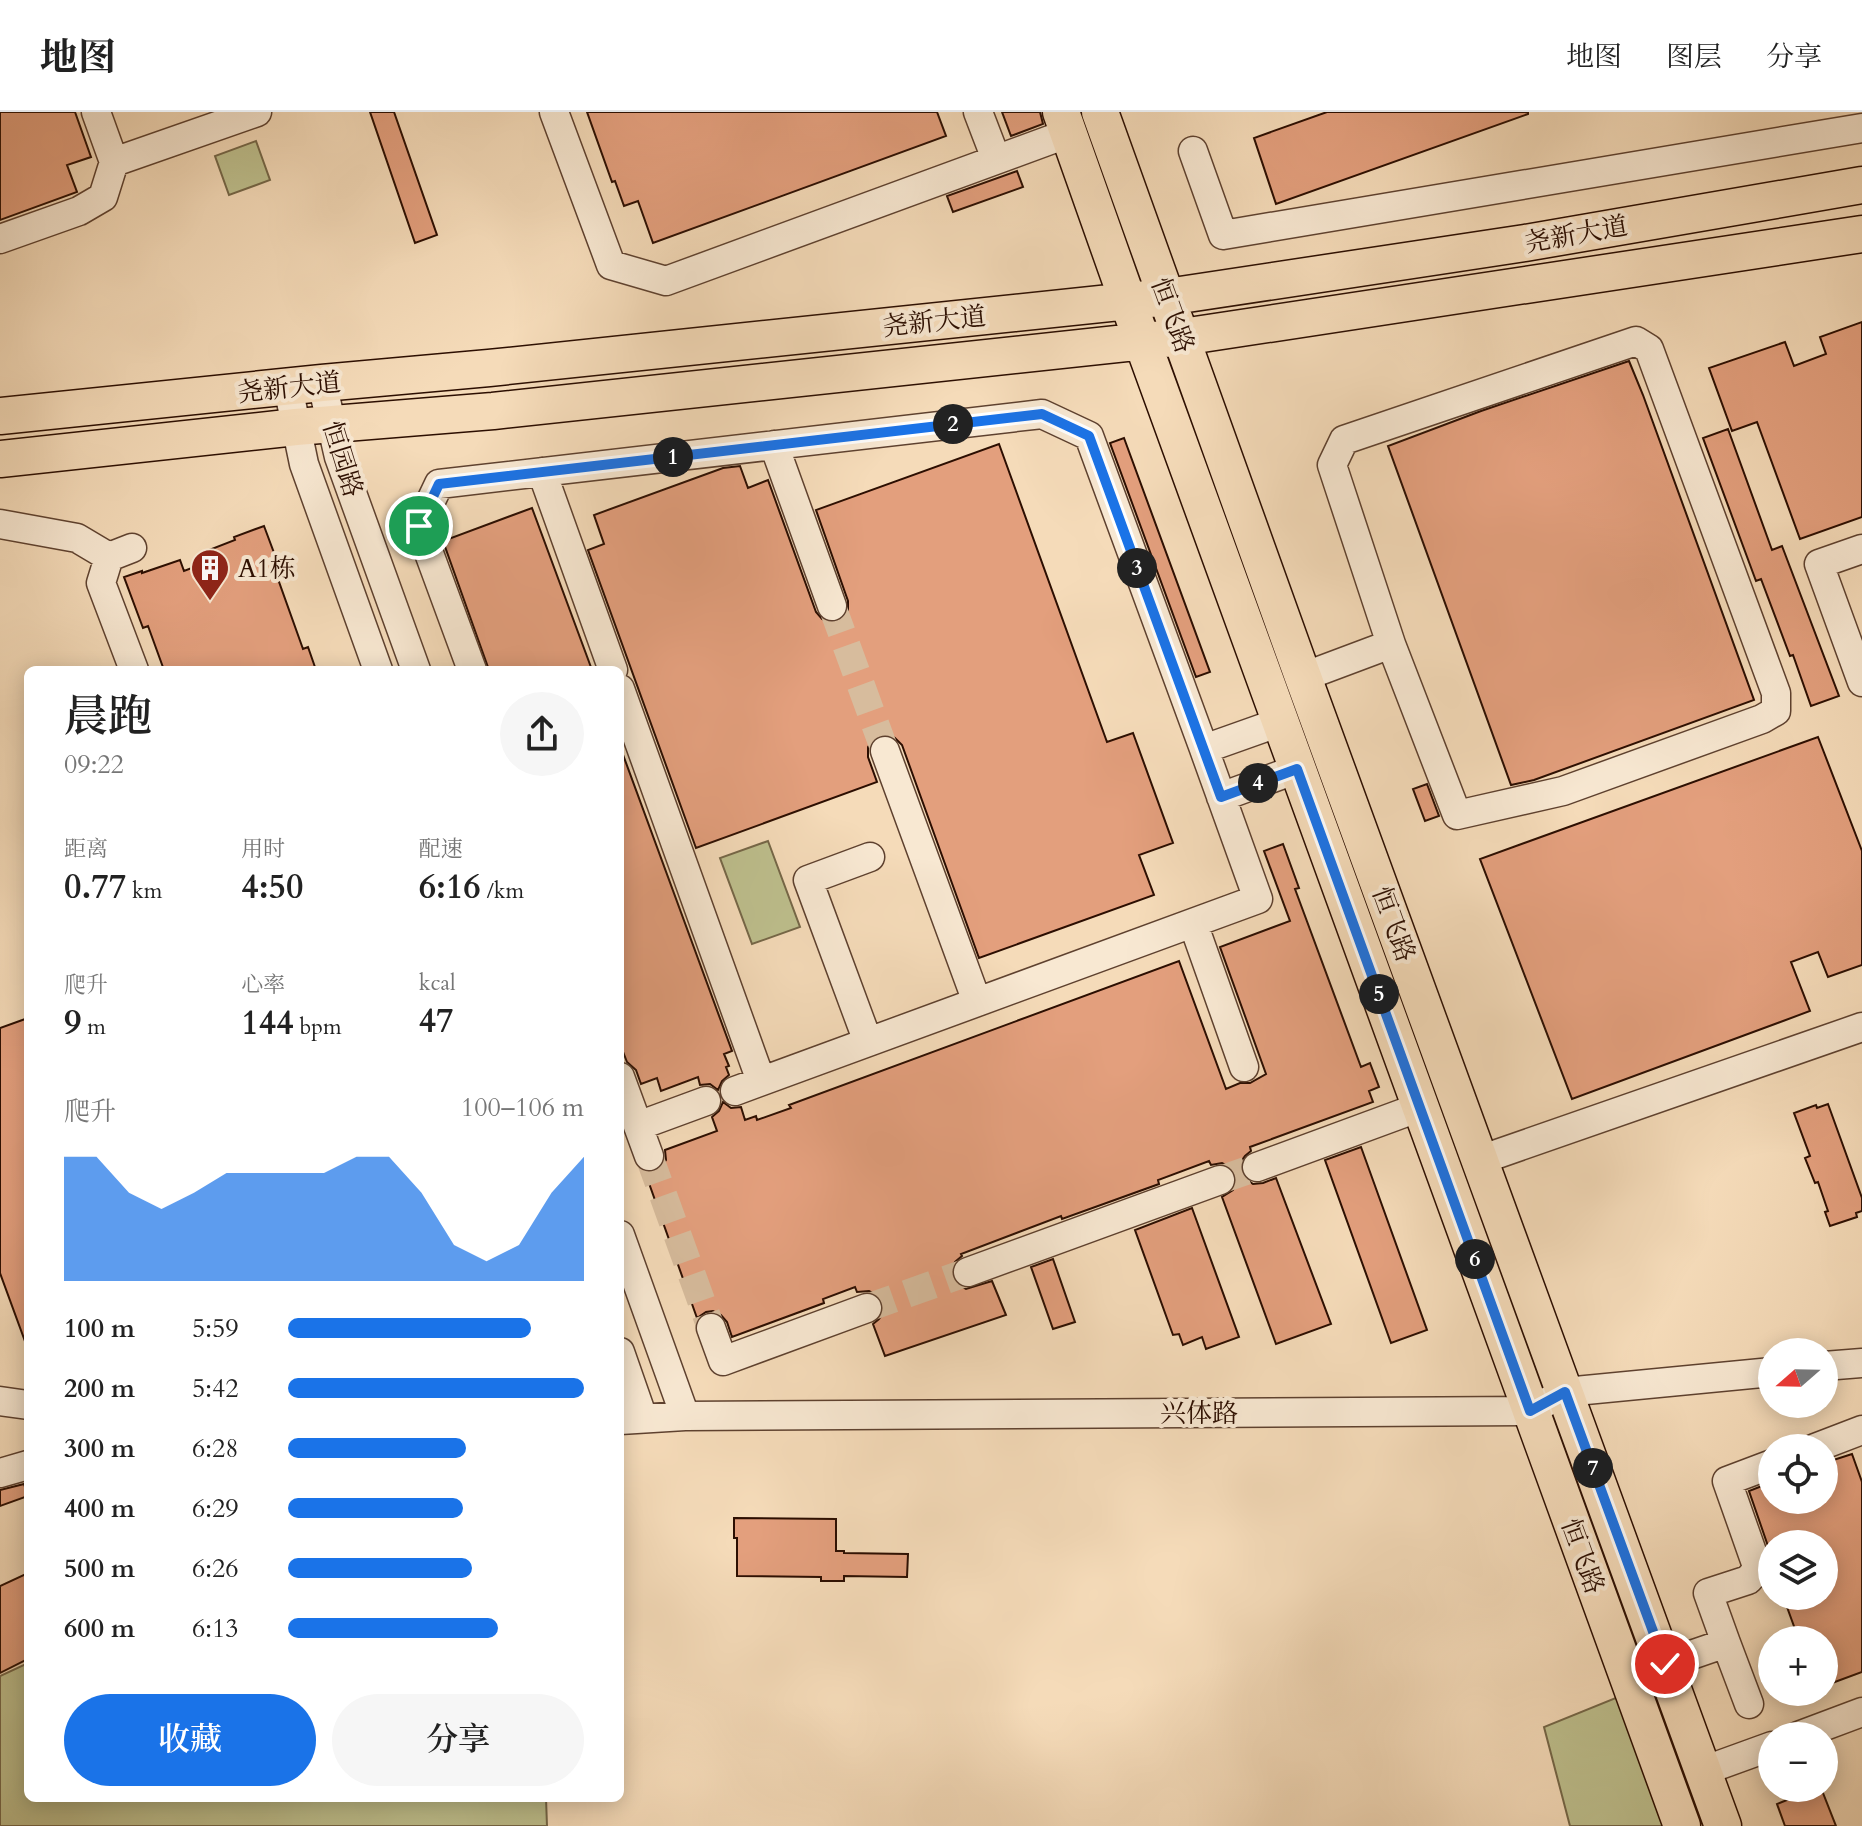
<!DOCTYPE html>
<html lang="zh">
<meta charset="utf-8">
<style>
:root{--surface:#fff;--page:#f6f6f6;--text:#222;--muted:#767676;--line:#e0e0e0;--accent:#1a73e8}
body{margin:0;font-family:Cardo,"Noto Serif SC",serif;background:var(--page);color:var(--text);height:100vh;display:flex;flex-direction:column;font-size:30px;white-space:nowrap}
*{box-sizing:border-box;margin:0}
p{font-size:26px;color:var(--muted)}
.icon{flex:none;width:44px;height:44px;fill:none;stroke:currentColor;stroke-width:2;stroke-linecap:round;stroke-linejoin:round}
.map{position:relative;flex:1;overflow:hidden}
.sheet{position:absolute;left:24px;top:554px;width:600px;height:1136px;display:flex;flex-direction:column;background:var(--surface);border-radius:12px;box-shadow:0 4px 20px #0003}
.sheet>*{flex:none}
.needle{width:52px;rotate:250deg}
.buttons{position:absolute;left:1758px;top:1226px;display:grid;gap:16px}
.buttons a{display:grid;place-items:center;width:80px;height:80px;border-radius:50%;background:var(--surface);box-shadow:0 4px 20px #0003;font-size:40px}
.pin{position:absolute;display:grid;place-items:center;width:68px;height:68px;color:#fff;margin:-34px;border:4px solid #fff;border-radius:50%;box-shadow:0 2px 8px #0007}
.km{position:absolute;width:40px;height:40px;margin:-20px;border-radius:50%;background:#222;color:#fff;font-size:22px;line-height:40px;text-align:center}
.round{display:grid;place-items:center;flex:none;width:84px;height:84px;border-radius:42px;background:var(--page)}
.overview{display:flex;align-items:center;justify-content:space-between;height:136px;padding:0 40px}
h1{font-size:44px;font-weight:600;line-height:60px}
.metrics{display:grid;grid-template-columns:repeat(3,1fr);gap:12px;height:136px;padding:8px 40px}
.metrics div{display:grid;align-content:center}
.metrics b{font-size:34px;font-weight:600}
.metrics small{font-size:22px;font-weight:400}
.metrics p{font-size:22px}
.chart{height:224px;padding:16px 40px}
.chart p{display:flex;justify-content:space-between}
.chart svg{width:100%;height:144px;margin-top:8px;fill:var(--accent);opacity:.7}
.button{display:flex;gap:16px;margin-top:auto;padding:16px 40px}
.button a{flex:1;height:92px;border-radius:48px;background:var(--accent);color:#fff;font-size:32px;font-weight:600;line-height:92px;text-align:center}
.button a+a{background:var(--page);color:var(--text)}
ul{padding:0 40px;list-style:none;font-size:26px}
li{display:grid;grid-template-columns:128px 96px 1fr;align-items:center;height:60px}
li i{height:20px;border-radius:10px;background:var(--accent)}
header{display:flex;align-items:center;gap:48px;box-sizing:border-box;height:112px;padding:0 40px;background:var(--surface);border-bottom:2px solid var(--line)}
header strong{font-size:38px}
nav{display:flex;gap:44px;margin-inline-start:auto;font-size:28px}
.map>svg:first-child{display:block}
.green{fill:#bec08e;stroke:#756748;stroke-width:2}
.building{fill:#e39f7d;stroke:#2c0e01;stroke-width:2}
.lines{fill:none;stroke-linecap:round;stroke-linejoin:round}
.minor-tunnel{stroke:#d7bc9d;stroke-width:28;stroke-dasharray:28 14;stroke-linecap:butt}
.minor-casing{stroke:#5e412f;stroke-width:31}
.major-casing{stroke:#2c0e01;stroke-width:39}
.minor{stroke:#f8e8d2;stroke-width:28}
.major{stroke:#f5dbb9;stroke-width:36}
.route-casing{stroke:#fff;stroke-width:16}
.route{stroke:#1a73e8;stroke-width:10}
.labels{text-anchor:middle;stroke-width:8;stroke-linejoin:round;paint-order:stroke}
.street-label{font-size:26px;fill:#2c0e01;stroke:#f8e8d2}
.poi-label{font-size:26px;fill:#2c0e01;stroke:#f8e8d2;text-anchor:start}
</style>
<header>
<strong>地图</strong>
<nav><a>地图</a><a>图层</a><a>分享</a></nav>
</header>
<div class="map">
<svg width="1862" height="1714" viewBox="0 0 1862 1714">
<rect width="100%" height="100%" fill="#f5dbb9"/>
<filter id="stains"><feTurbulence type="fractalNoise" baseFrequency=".0025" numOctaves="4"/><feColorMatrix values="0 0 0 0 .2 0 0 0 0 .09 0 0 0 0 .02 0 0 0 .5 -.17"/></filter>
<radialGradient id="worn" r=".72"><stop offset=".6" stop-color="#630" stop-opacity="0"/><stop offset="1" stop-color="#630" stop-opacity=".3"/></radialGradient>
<path class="green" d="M256,29L270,68L229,83L215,44Z
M768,729L800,815L752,832L720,746Z
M28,1551V1686H546L547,1714H0V1564Z
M1623,1583L1670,1714H1570L1544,1615Z"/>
<path class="building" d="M0,0H75L91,45L67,53L77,80L0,108Z
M370,0H394L437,123L415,131Z
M587,0H937L946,24L653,131L638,89L624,94L615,69L612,70Z
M1002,0H1040L1043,12L1011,24Z
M1327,0H1528V2L1276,92L1254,26Z
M1017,59L1023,75L953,100L947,84Z
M1862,210V405L1800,427L1757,310L1732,319L1709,256L1785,230L1794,254L1826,242L1820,225Z
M1629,249L1643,283L1754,588L1534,668L1511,673L1388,334L1481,299Z
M1728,317L1772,438L1782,434L1839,584L1811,594L1793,543L1790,544L1761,467L1756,469L1703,326Z
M1124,326L1210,560L1196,565L1110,331Z
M999,332L1107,630L1133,621L1173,731L1139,743L1154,783L979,846L902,633L895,626L889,622L878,623L873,628L868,635V645L877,670L696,736L588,438L604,432L594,403L723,356L740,354L748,376L768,368L816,500L822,507L828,510H837L845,504L848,498V489L816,398Z
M532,396L592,558H489L443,429Z
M264,414L283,465L278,467L303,537L308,535L316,558H164L148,514L143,516L124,465L142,459V461L180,448L184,459L213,448L209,438L235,428L234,425Z
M1818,625L1862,739V853L1828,865L1818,840L1791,850L1810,899L1572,987L1480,747Z
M620,640H622L732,939L724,942L729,954L726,955L729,963L722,969L718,978L710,972L700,973L698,965L661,979L657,966L641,972L636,958L627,950L620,932Z
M1427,672L1439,704L1425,709L1413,677Z
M1283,732L1299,776L1295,777L1361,955L1370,951L1379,975L1369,979L1373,990L1250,1035L1251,1039L1245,1044L1240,1051L1241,1060L1246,1067L1253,1072L1263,1071L1276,1066L1331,1212L1276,1232L1222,1085L1233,1078L1237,1070L1236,1063L1230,1055L1222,1051L1211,1053L1209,1049L1158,1068L1159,1072L1062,1107L1061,1104L961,1142L962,1144L955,1150L951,1158L952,1165L957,1172L966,1177L992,1169L1006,1203L885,1244L873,1212L879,1207L884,1200L883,1189L877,1183L869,1179L857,1180L855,1175L823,1187L824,1191L732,1225L727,1210L721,1203L713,1199L706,1200L697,1206L645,1060H654L661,1055L666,1048L665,1038L717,1019L712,1005L719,999L723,990L731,996L741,995L745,1008L756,1004L757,1008L791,996L789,993L1179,849L1226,977L1240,971H1250L1266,962L1220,835L1290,809L1264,739Z
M28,906V1232H26L0,1161V916Z
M1828,992L1862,1086V1099L1856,1101L1857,1105L1830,1114L1825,1100L1828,1099L1818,1070L1815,1071L1805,1046L1810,1044L1794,1001L1816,993L1817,996Z
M1361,1035L1427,1218L1391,1231L1325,1048Z
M1192,1096L1239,1225L1206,1237L1202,1225L1183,1233L1179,1222L1173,1223L1135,1118Z
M1053,1147L1075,1210L1053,1217L1031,1155Z
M1852,1342L1862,1370V1560L1824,1574V1528H1799L1783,1484H1824V1432H1772L1768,1434L1749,1379L1772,1370V1388H1824V1351Z
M24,1372L28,1384L0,1394V1378Z
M734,1406L836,1407V1439H844V1441L908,1442L907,1465L844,1464V1469H821V1465L737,1464V1426H734Z
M28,1461V1547L0,1561V1474Z
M1794,1676H1821L1836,1714H1785L1777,1692L1797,1684Z"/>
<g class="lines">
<path class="minor-tunnel" d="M832,494L885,639
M649,1044L711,1216
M1220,1068L1257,1055
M867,1196L968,1160"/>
<g class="minor-casing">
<path id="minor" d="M554,0L611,153L666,169L1069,21
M978,0L996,47
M1193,39L1223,123L1862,16
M114,50L257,0
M0,127L79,99L103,85L114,50L96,0
M322,271L339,345L416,558
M288,275L304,352L378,558
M774,333L832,494
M542,360L613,558
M0,412L77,426L109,445
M132,436L109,445L101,471L134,558
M1862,437L1819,452L1862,570
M472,558L419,414L439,372L1042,302L1089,324L1204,637L1280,610
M1303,565L1391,532L1332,353L1344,328L1636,229L1649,237L1776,581V599L1762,607L1563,679L1457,703L1391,532
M620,577L761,969
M885,639L977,890
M1221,685L1297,657
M1193,811L1244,955
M868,930L808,768L870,745
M620,965L649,1044
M735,979L1258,787L1204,637
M638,1014L706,989
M1480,1048L1862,915
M1257,1055L1420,995
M620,1123L685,1304
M968,1160L1220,1068
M711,1216L723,1249L867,1196
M620,1240L643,1306
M1824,1254L1862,1251
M0,1289L28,1293
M620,1308L685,1304L1530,1299L1565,1280L1772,1260
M1815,1336L1862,1318
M0,1361L28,1353
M1726,1531L1708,1481L1748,1468L1758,1457L1727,1369L1772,1352
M1665,1552L1726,1531L1749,1592
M1798,1624L1862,1600
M1703,1659L1772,1634"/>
</g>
<g class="major-casing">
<path id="major" d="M1061,0L1142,229L1682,1714
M1100,0L1303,565L1723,1714
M0,304L322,271L489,256L1167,185L1525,131L1862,73
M0,347L296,315L493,299L1182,225L1862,122"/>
</g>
<use href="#minor" class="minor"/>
<use href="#major" class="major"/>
</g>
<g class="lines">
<g class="route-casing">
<path id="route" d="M419,414L439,372L1042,302L1089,324L1221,685L1297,657L1530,1299L1565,1280L1665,1552"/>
</g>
<use href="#route" class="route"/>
</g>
<defs>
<g id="building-pin" transform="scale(2)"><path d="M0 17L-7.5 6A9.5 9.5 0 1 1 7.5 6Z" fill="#8f2418" stroke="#f8e8d2"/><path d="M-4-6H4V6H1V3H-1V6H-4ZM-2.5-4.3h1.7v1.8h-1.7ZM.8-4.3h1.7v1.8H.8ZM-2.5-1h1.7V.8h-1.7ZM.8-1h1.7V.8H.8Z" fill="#fff"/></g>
</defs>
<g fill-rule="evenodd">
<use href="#building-pin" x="210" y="456"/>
</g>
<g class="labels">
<g class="street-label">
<text transform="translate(1576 122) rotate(-10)" y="9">尧新大道</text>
<text transform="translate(1173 203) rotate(70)" y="9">恒飞路</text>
<text transform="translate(934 209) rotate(-6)" y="9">尧新大道</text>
<text transform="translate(289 275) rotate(-6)" y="9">尧新大道</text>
<text transform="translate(343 347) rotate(73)" y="9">恒园路</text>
<text transform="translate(1394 812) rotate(70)" y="9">恒飞路</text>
<text x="1199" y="1310">兴体路</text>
<text transform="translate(1583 1444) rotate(70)" y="9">恒飞路</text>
</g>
<g class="poi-label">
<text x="238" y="465">A1栋</text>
</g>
</g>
<rect width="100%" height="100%" filter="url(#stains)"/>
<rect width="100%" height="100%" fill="url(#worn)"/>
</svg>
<div class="buttons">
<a><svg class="needle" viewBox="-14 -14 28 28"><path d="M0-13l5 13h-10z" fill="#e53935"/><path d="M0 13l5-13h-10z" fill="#767676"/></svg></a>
<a><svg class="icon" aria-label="locate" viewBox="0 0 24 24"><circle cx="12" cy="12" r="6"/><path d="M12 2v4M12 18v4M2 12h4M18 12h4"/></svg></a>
<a><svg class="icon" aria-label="layers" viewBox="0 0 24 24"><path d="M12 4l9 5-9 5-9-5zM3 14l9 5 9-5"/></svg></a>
<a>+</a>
<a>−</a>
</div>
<div class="pin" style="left:419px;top:414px;background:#1e9e55"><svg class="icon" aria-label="arrive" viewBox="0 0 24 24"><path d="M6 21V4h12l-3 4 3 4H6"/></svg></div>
<div class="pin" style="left:1665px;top:1552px;background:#d93025"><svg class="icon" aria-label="check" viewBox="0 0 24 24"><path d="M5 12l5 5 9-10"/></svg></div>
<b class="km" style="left:673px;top:345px">1</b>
<b class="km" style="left:953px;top:312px">2</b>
<b class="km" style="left:1137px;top:456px">3</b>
<b class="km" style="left:1258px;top:671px">4</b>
<b class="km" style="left:1379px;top:882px">5</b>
<b class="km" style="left:1475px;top:1147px">6</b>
<b class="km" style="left:1593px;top:1356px">7</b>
<section class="sheet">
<div class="overview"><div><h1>晨跑</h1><p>09:22</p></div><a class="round"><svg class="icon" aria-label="share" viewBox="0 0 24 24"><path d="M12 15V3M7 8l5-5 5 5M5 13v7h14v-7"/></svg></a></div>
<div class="metrics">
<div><p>距离</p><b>0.77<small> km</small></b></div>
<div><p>用时</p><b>4:50</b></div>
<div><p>配速</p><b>6:16<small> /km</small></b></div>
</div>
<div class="metrics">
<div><p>爬升</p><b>9<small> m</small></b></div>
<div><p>心率</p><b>144<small> bpm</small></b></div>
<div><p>kcal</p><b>47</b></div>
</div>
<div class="chart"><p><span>爬升</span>100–106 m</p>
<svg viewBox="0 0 160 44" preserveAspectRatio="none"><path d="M0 44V6L10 6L20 17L30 22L40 17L50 11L60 11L70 11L80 11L90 6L100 6L110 17L120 33L130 38L140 33L150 17L160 6V44z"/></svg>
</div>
<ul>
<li><b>100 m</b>5:59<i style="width:82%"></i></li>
<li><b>200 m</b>5:42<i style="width:100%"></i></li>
<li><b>300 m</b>6:28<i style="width:60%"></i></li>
<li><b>400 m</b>6:29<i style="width:59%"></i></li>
<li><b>500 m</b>6:26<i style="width:62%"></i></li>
<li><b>600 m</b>6:13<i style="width:71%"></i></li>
</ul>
<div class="button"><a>收藏</a><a>分享</a></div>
</section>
</div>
